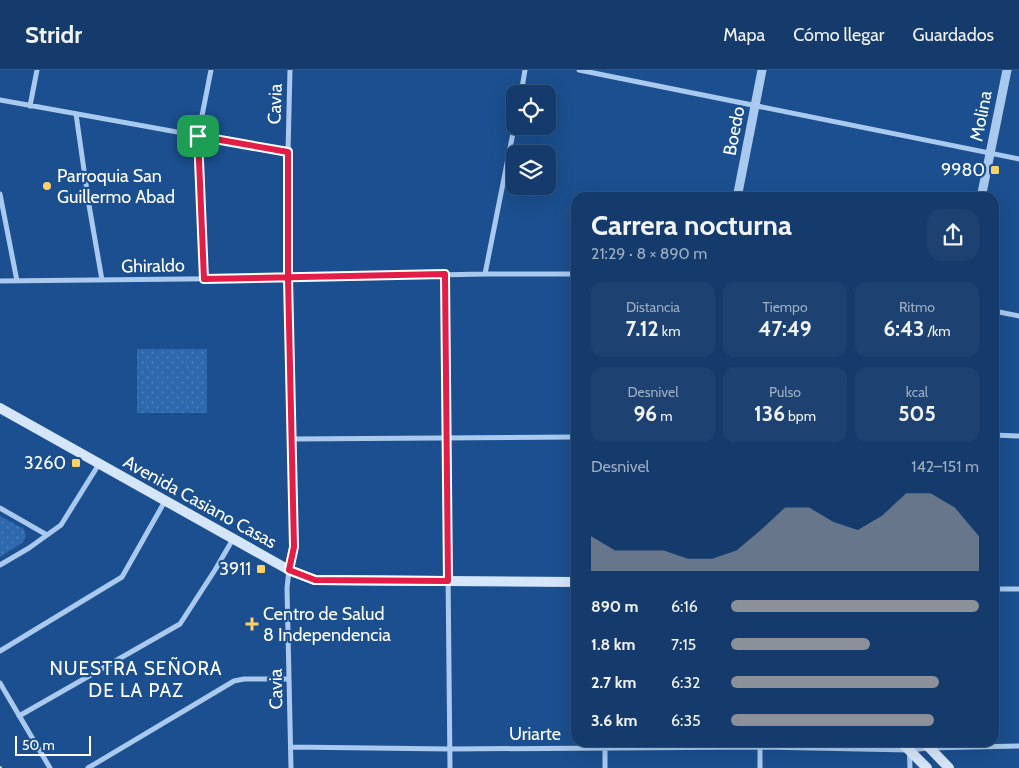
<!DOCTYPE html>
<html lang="es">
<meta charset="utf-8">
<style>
:root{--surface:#143b6b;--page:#1d4271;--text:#f1f3f6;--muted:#9dadc1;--line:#33557e;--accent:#8c9099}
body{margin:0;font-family:Cabin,sans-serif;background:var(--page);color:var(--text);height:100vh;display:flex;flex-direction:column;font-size:19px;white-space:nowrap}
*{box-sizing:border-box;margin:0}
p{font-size:16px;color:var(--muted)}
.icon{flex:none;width:28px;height:28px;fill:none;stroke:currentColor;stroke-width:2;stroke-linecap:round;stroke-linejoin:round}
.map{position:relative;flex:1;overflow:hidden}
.side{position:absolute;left:571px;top:122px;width:428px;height:555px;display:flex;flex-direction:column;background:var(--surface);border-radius:15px;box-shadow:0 5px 20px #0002,0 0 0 1px var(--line)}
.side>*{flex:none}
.fabs{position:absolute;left:506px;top:15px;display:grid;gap:10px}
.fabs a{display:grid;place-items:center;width:50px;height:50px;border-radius:10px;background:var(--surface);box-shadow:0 5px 20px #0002,0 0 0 1px var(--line);font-size:25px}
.scale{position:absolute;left:15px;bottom:12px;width:76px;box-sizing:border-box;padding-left:5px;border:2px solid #fff;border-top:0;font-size:14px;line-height:18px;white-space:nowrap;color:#fff;-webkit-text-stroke:4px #1b4f8f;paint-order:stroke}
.pin{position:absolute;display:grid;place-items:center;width:42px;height:42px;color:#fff;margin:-21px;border-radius:10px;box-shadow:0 2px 8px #0006}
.round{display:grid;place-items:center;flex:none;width:52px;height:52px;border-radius:15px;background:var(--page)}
.overview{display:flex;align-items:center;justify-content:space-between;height:85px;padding:0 20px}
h1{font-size:28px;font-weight:700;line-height:38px}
.stats{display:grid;grid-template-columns:repeat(3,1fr);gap:8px;height:85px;padding:5px 20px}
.stats div{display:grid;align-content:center;border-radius:12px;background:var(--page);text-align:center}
.stats b{font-size:21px;font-weight:700}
.stats small{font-size:14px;font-weight:400}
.stats p{font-size:14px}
.chart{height:140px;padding:10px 20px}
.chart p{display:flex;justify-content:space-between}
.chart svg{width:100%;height:90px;margin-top:5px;fill:var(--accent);opacity:.7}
ul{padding:0 20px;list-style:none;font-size:16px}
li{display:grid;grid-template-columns:80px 60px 1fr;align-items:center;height:38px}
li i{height:12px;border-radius:6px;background:var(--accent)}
header{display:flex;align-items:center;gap:30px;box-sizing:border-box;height:70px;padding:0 25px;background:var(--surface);border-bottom:1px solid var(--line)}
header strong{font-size:24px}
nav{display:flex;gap:28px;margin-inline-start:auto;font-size:18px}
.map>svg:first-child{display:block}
.park{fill:url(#park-dots)}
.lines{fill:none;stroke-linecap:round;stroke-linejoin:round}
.minor{stroke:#a9c9ee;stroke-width:5}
.tertiary{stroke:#a9c9ee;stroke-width:9}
.secondary{stroke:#d6e6fa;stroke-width:10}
.rail{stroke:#fff;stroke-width:3;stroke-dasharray:9 4;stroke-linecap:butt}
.route-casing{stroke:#fff;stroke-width:10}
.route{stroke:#e11d48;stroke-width:6}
.poi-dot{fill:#ffd166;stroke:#1b4f8f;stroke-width:2}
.labels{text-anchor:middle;stroke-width:4.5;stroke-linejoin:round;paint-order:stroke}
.street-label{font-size:18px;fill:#fff;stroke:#1b4f8f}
.poi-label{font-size:18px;fill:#fff;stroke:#1b4f8f;text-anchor:end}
.neighbourhood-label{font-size:19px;letter-spacing:1px;fill:#fff;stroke:#1b4f8f}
</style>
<header>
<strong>Stridr</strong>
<nav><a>Mapa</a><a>Cómo llegar</a><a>Guardados</a></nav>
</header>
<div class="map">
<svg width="1019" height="698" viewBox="0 0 1019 698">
<defs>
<pattern id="park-dots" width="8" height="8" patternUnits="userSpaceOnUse" patternTransform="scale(1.25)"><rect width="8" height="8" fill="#2e69ad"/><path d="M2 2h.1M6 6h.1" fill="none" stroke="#4d80b9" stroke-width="1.8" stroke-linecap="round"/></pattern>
</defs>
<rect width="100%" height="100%" fill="#1b4f8f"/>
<path class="park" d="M137,279H207V343H137Z
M0,446L24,459L26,467L22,473L0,487Z"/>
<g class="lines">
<path class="minor" d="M290,0L288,82V208L294,477L289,500L287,518L291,698
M579,0L1019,89
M521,24L525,0
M0,30L288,82
M30,36L37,0
M76,44L89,135L102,210
M0,124L17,211
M445,204L450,698
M485,204L515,53
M204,209L198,66L211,0
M0,211L288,208L485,204H576
M994,241L1019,246
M994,365L1019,366
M292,369L576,367
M0,438L47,465
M0,495L29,478L61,455L99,394
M994,519H1019
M0,581L122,507L165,431
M0,613L50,698
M19,646L180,554L215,500L233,469
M605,672V698
M760,672V698
M909,672L910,698
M291,677L450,679L760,677L909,680L929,678L1019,676
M88,698L234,611L244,609H289"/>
<path class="tertiary" d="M737,128L762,0
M981,128L1007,0"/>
<path class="secondary" d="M0,338L289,500L315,510L576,512
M901,672L927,698
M924,672L949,698"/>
<path class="rail" d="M0,697L1,698"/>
</g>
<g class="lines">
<g class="route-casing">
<path id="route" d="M198,66L288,82V208L294,477L289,500L315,510L448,511L445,204L204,209L198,66"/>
</g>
<use href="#route" class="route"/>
</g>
<g class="poi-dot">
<rect x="990" y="95" width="10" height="10" rx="2.5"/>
<circle cx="47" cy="116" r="5"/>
<rect x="71" y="388" width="10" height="10" rx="2.5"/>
<rect x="256" y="494" width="10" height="10" rx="2.5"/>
<path d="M249.5 546.5h5v5h5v5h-5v5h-5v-5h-5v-5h5z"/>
</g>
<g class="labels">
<g class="street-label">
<text transform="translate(275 34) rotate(-88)" y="6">Cavia</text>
<text transform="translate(981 46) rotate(-79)" y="6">Molina</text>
<text transform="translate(734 61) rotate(-79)" y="6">Boedo</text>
<text transform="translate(153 196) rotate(-1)" y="6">Ghiraldo</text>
<text transform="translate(200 432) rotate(29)" y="6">Avenida Casiano Casas</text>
<text transform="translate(276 619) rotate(-91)" y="6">Cavia</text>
<text x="535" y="670">Uriarte</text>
</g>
<g class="poi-label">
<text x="985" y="106">9980</text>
<text x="57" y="112" text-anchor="start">Parroquia San<tspan x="57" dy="21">Guillermo Abad</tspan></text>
<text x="66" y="399">3260</text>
<text x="251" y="505">3911</text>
<text x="263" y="550" text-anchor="start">Centro de Salud<tspan x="263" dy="21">8 Independencia</tspan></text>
</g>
<g class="neighbourhood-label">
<text x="136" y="605">NUESTRA SEÑORA<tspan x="136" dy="22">DE LA PAZ</tspan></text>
</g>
</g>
</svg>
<div class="fabs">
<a><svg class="icon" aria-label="locate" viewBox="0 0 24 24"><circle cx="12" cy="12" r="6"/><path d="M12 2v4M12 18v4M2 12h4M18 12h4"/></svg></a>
<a><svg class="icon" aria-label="layers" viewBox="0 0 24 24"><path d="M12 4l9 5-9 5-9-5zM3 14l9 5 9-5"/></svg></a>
</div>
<div class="scale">50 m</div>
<div class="pin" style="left:198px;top:66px;background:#1e9e55"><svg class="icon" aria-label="arrive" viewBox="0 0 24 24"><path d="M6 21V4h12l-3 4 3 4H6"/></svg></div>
<section class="side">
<div class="overview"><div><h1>Carrera nocturna</h1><p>21:29 · 8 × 890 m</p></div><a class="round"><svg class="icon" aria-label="share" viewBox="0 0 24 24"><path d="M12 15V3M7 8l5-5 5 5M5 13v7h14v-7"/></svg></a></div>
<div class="stats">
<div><p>Distancia</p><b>7.12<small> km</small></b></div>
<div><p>Tiempo</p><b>47:49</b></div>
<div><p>Ritmo</p><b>6:43<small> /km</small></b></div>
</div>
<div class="stats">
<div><p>Desnivel</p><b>96<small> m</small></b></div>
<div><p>Pulso</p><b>136<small> bpm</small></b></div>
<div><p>kcal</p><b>505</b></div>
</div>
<div class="chart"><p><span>Desnivel</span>142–151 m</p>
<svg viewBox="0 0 160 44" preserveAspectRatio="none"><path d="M0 44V27L10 34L20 34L30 34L40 38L50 38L60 34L70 24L80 13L90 13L100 20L110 24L120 17L130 6L140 6L150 13L160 27V44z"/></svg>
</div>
<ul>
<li><b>890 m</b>6:16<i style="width:100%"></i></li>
<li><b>1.8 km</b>7:15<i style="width:56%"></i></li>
<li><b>2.7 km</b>6:32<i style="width:84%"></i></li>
<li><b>3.6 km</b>6:35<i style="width:82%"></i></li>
</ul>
</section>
</div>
